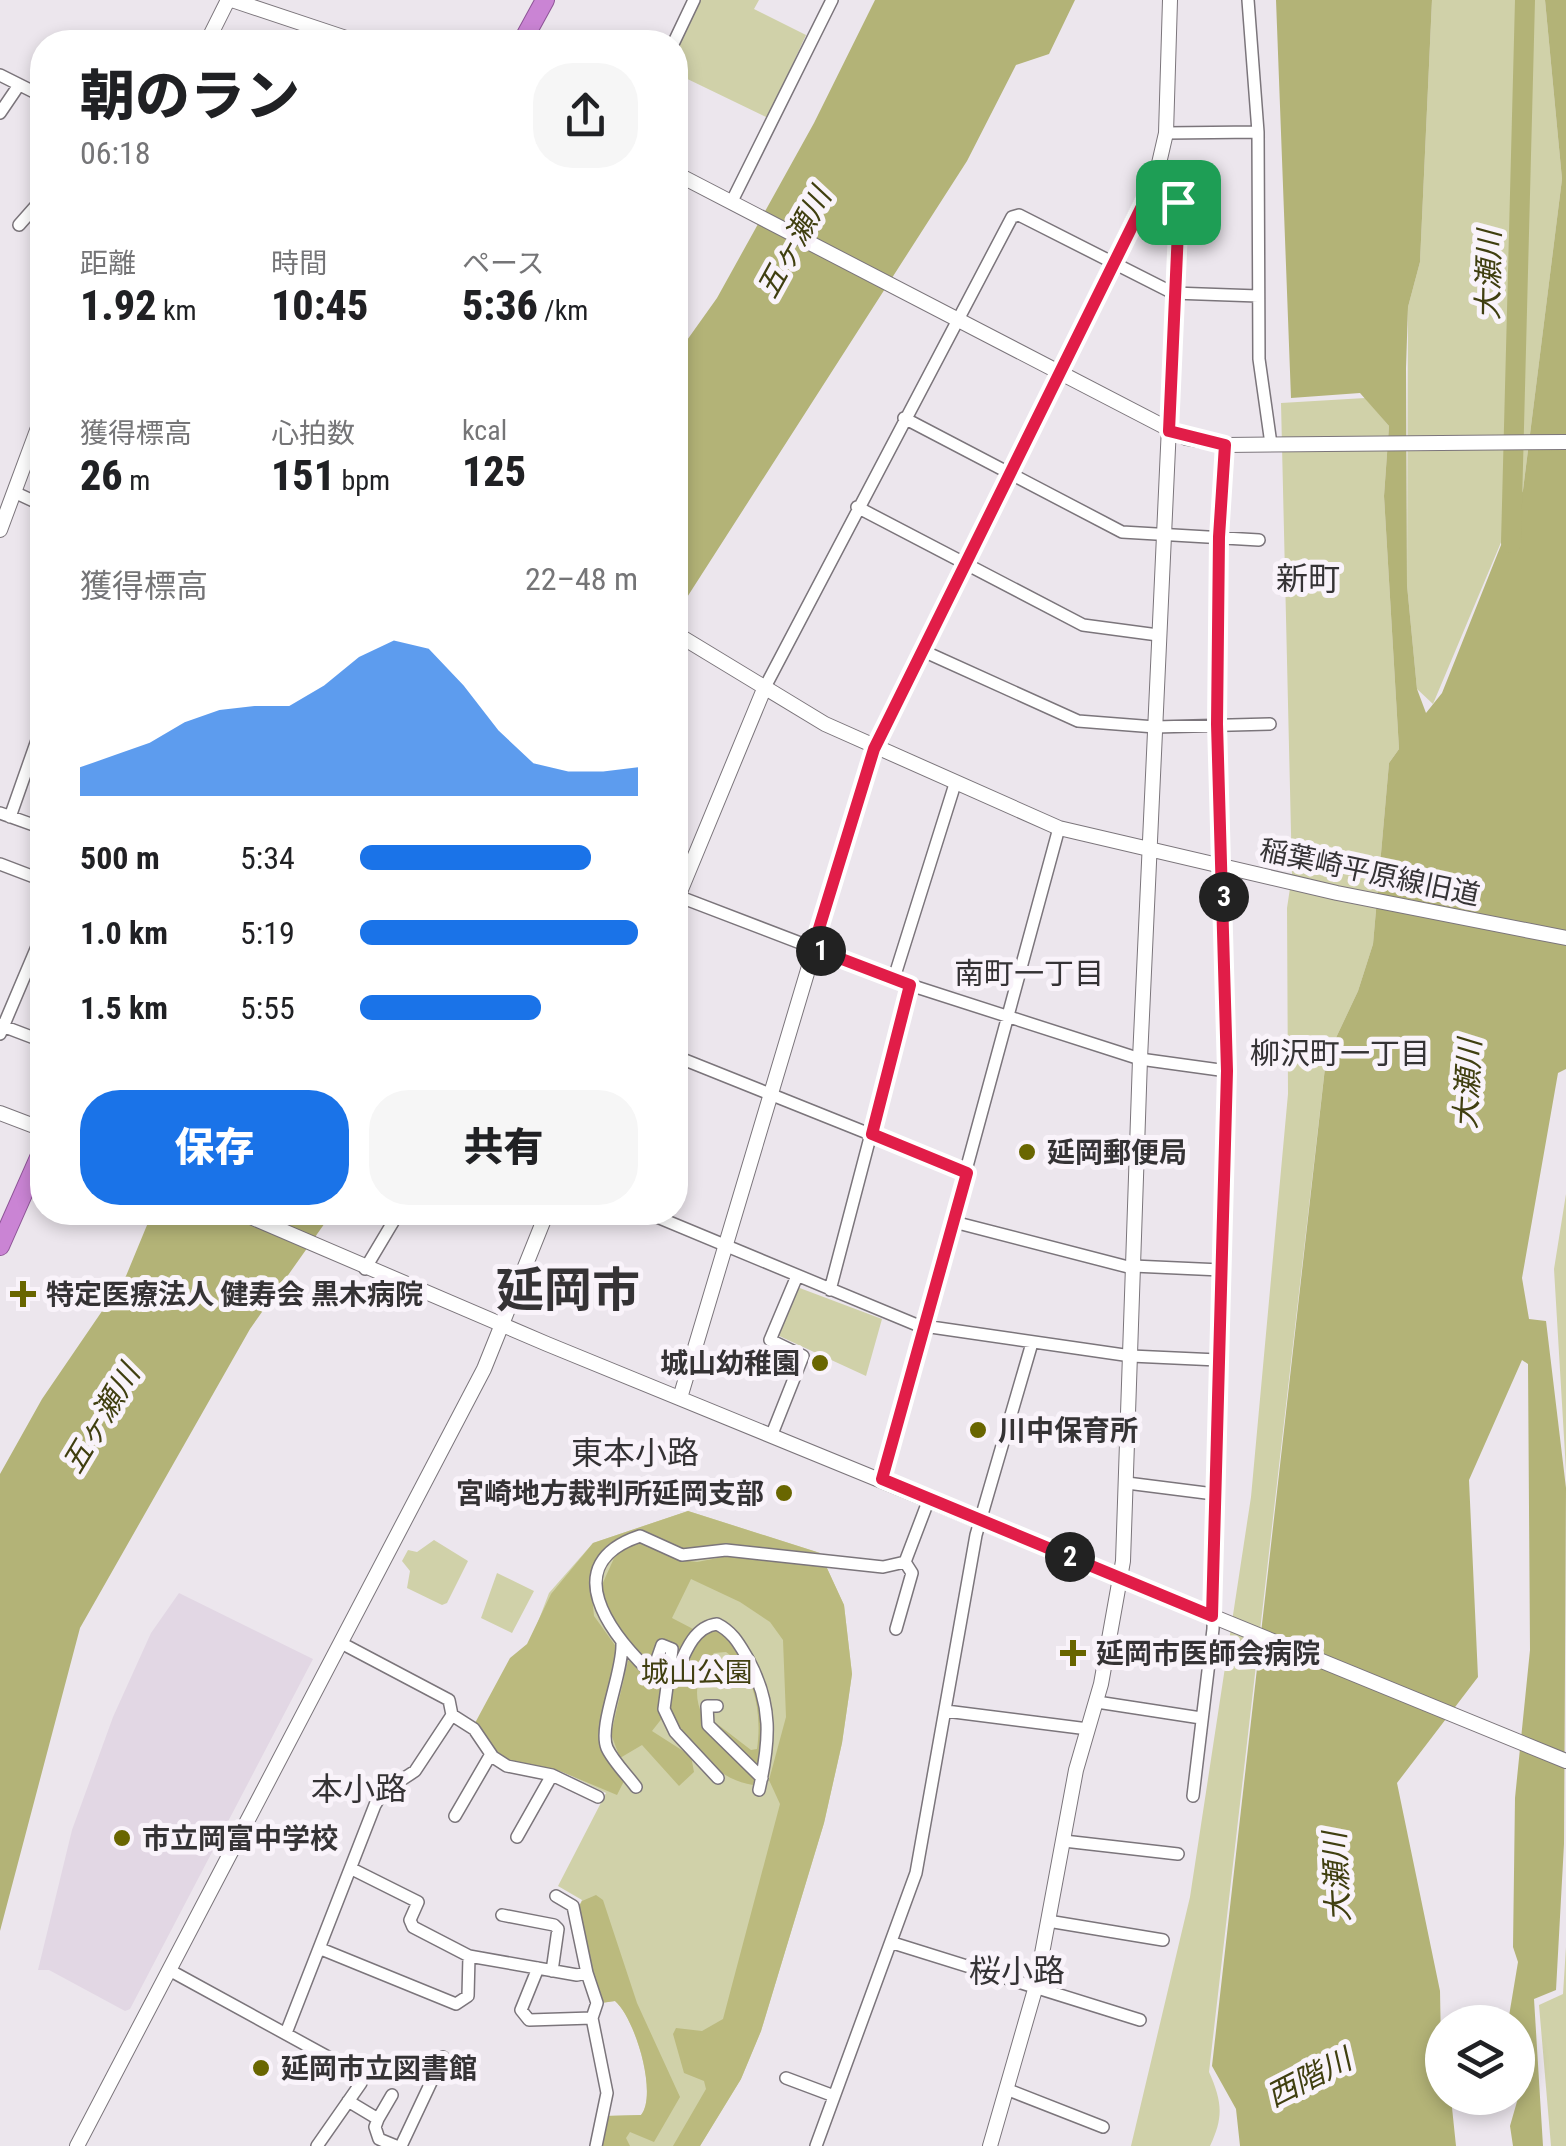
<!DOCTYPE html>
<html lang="ja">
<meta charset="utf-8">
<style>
:root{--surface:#fff;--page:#f6f6f6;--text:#202124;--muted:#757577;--accent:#1a73e8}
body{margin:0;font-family:"Roboto Condensed","Noto Sans JP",sans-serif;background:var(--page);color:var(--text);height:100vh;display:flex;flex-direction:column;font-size:38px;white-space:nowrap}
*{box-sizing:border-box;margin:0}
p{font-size:32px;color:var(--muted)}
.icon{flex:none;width:55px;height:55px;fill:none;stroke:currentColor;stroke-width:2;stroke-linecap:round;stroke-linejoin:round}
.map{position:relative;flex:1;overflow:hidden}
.details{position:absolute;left:30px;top:30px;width:658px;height:1195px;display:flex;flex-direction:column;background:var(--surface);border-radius:40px;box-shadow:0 5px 15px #0003}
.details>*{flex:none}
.controls{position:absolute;left:1425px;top:2005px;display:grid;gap:20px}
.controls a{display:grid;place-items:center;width:110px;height:110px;border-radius:50%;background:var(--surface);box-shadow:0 5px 15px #0003;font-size:50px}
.pin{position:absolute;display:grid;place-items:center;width:85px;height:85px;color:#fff;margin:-42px;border-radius:20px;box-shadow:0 5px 15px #0006}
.km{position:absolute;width:50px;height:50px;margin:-25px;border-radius:50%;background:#222;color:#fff;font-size:28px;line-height:50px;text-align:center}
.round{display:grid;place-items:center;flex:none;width:105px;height:105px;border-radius:40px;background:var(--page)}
.summary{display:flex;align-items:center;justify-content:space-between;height:170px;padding:0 50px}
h1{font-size:55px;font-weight:800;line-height:75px}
.stats{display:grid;grid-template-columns:repeat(3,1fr);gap:15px;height:170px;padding:10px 50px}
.stats div{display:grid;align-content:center}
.stats b{font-size:42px;font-weight:800}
.stats small{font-size:28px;font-weight:400}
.stats p{font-size:28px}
.chart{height:280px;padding:20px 50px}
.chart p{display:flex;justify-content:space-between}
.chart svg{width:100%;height:180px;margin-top:10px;fill:var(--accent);opacity:.7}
.action{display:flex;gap:20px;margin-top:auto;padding:20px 50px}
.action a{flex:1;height:115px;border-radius:40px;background:var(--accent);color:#fff;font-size:40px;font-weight:800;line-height:115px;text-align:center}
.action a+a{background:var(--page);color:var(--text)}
ul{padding:0 50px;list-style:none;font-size:32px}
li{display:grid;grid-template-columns:160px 120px 1fr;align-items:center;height:75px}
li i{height:25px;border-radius:12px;background:var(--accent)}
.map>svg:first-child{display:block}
.built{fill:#e2d7e4}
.green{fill:#d0d1a9}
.forest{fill:#bbba7e}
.water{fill:#b3b377}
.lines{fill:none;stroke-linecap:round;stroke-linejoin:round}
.river{stroke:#b3b377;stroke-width:20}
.minor-casing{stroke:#7b757b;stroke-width:14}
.tertiary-casing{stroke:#7b757b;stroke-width:16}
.trunk-casing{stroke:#8d5496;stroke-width:20}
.minor{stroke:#fff;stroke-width:11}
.tertiary{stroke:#fff;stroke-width:14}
.trunk{stroke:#ca84d4;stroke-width:18}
.route-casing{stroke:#fff;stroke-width:20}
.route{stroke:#e11d48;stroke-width:12}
.poi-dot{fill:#696600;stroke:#f9f3fa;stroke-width:4}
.labels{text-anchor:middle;stroke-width:10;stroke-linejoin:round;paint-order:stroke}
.street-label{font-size:28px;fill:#353335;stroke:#f9f3fa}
.poi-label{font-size:28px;font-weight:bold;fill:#353335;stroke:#f9f3fa;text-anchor:start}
.park-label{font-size:28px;fill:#413f11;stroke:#f9f3fa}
.water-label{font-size:30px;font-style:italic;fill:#403f10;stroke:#f9f3fa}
.neighbourhood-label{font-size:30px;fill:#353335;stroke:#f9f3fa}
.quarter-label{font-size:32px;fill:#353335;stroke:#f9f3fa}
.town-label{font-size:48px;font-weight:bold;fill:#353335;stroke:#f9f3fa}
</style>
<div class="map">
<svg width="1566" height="2146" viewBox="0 0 1566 2146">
<rect width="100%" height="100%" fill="#ece6ed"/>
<path class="built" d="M179,1593L313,1659L130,2009L125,2011L49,1970H38L72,1830L113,1717L151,1633Z"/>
<path class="green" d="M698,0H759L754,9L806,35L768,118L675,73V51Z
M1432,0H1545L1562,179L1523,490L1433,704L1417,689L1407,585L1408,307L1420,262Z
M1365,398L1389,426L1384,496L1399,749L1389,763L1373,944L1358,991L1326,1059L1209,2072C1222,2101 1224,2117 1210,2146H1131L1190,1897L1251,1497L1288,1094L1287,908L1292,875L1281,403Z
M1566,1194V1471L1554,1269Z
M797,1287L882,1319L866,1376L777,1335Z
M688,1511L820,1553L844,1605L852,1674L842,1743L824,1823L761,2031L741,2079L700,2146H599L605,2116L641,2115C658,2094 635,2018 615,2001L601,2003L577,1910L582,1900L558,1886L606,1793L563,1772L499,1757L477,1725L530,1643L549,1593L593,1543Z
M434,1540L468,1561L447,1603L442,1605L407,1588L410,1571L402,1561L408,1550L417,1552Z
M497,1573L534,1591L512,1633L481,1618Z
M1566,1947V2146H1551L1539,2005L1563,1994Z"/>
<path class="forest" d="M688,1511L820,1553L729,1545L681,1550L645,1531L616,1542L590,1575L594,1616L617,1648L602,1722L624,1781L617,1795L555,1769L518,1768L499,1757L475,1723L510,1658L527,1644L551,1594L593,1543Z
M637,1541L676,1559L697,1562L728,1556L826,1566L844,1605L852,1674L842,1743L824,1823L761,2031L741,2079L700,2146H673L706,2089L704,2081L684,2073L673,2034L676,2028L702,2031L723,2019L780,1804L769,1780L786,1717L783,1640L770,1622L740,1602L691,1579L672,1618L695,1630L671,1678L669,1642L652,1666L611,1623L601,1587L615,1556Z
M711,1627L731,1636L763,1700L760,1772L711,1725L712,1720L751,1750L757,1749C762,1716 756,1672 726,1652L714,1653C671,1705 719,1739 756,1773L753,1785C730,1781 715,1770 700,1753C691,1745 678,1735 674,1724C660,1690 686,1649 711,1627Z
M663,1648L669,1649L663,1717L652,1731L691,1756L694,1772L679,1786L642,1745L620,1758L611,1734L628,1661L632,1659L648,1675Z
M596,1895L603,1900L637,2003L680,2097L654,2142L630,2132L626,2138L630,2146H599L605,2116L641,2115C658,2094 635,2018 615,2001L601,2003L577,1910L582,1901Z"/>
<path class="water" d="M875,0H1075L1049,54L1016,65L967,161L675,616V357L717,298L814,123Z
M1276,0H1432L1420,262L1408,307L1406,368L1407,585L1417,689L1426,713L1442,693L1523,490L1562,179L1545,0H1566V1069L1558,1073L1522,1278L1529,1319L1546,1321L1566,1488L1564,1844L1556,1990L1534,1999L1543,2146H1513L1510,2126L1518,2098V2022H1509V2016L1518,1962L1513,1947L1515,1798L1530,1650L1528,1364L1522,1360L1469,1480L1478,1677L1397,1783L1440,1991L1442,2098H1451L1456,2146H1240L1236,2109L1212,2066L1326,1059L1358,991L1373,944L1389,763L1399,749L1384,496L1389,426L1360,393L1291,398Z
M152,1213H332L250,1329L80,1628L0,1931V1474L42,1399L126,1276Z"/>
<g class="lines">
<path class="river" d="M1511,543L1525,0"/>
<g class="minor-casing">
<path id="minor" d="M1248,0L1258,132L1259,359L1271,444
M674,42L694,0
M0,75L42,96
M0,113L19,85
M1166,133L1258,132
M732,201L832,0
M19,225L42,199
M904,418L1122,532L1259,540
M14,492L42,505
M857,507L1083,625L1158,635
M921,650L1078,721L1155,727L1270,724
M764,689L1012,217L1019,215L1173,293L1258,296
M0,813L42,828
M10,817L42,726
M0,864L42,880
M675,895L910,985L1140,1059L1227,1071
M894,978L955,784
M0,1025L42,1041
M0,1034L42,935
M675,1056L967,1173
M645,1212L917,1325L1131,1356L1218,1360
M954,1222L1132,1268
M1133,1266L1221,1270
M365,1269L399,1212
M830,1290L910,985
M772,1434L803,1356L770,1340L797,1276
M882,1479L1059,828
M1127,1483L1214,1494
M896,1629L912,1573L905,1562
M622,1644C623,1673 598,1726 607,1748C613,1761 627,1775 636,1787
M673,1680C683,1659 691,1627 717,1624C733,1632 739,1644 748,1659C773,1705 770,1741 759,1790
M1097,1702L1201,1718
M717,1706H707L708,1725L762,1778
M946,1711L1088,1729
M452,1715L474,1729L493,1757L507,1766L552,1775L598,1797
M718,1778L675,1732L664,1709L672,1649L662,1645L654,1668L649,1671C611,1634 556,1564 640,1536L682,1555L726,1550L883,1567L905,1562L929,1499
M1193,1796L1213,1629L1227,1071L1217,725L1219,537L1225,445
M455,1816L491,1754
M517,1837L552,1775
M1064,1841L1178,1854
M352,1869L418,1902L410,1920L413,1927L469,1956L577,1975L587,1973L597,2003L592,2018L607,2093L596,2146
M556,1896L573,1906L587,1973
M502,1915L554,1925L558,1929L552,1971
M1048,1921L1163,1940
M893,1943L1140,2020
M321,1949L456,2004L468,1996L469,1956
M538,1968L521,2010L529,2020L592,2018
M171,1971L359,2074L361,2083L317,2146
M286,2033L375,1805L383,1792L415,1771L452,1715L449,1700L343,1644
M786,2078L834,2096
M1006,2089L1103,2127
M348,2101L378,2119L375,2127L379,2139L396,2146
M378,2119L392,2095
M401,2146L443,2057
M816,2146L916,1873L976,1535L1032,1343"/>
</g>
<g class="tertiary-casing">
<path id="tertiary" d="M232,0L358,42
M207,42L228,0
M675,173L1186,438L1225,445L1566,442
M0,530L42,417
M675,633L825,724L1059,828L1337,893L1566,938
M675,904L764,689
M0,1113L42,1129
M239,1212L547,1344L1566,1761
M680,1398L874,749L1157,172L1166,133L1170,0
M77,2146L484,1369L547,1212
M990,2146L1036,1986L1076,1770L1101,1684L1123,1561L1140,1059L1179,208L1178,202L1151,188"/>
</g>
<g class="trunk-casing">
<path id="trunk" d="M522,42L545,0
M0,1246L42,1151"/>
</g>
<use href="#minor" class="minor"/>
<use href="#tertiary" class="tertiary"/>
<use href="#trunk" class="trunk"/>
</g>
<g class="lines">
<g class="route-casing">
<path id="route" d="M1151,188L1178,202L1179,208L1169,431L1225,445L1219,537L1217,724L1227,1071L1212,1616L882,1479L967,1173L872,1134L910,985L813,948L874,749Z"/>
</g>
<use href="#route" class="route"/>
</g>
<g class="poi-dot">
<circle cx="1027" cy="1152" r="10"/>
<path d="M18 1279h10v10h10v10h-10v10h-10v-10h-10v-10h10z"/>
<circle cx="820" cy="1363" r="10"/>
<circle cx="978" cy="1430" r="10"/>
<circle cx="784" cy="1493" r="10"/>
<path d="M1068 1638h10v10h10v10h-10v10h-10v-10h-10v-10h10z"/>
<circle cx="122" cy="1838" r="10"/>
<circle cx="261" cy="2068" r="10"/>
</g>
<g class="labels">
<g class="street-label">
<text transform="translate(1370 872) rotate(12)" y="10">稲葉崎平原線旧道</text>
</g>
<g class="poi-label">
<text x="1047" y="1162">延岡郵便局</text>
<text x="46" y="1304">特定医療法人 健寿会 黒木病院</text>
<text x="800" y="1373" text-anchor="end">城山幼稚園</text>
<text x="998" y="1440">川中保育所</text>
<text x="764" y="1503" text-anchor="end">宮崎地方裁判所延岡支部</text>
<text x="1096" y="1663">延岡市医師会病院</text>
<text x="142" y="1848">市立岡富中学校</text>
<text x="281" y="2078">延岡市立図書館</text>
</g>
<g class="park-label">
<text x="697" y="1682">城山公園</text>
</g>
<g class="water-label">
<text transform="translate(794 243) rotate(-61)" y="10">五ヶ瀬川</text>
<text transform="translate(1489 275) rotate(-89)" y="10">大瀬川</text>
<text transform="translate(1468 1084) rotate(-87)" y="10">大瀬川</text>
<text transform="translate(101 1419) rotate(-59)" y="10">五ヶ瀬川</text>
<text transform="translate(1337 1877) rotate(-93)" y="10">大瀬川</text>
<text transform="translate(1309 2078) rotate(-27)" y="10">西階川</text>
</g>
<g class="neighbourhood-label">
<text x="1029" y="984">南町一丁目</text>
<text x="1340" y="1064">柳沢町一丁目</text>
</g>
<g class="quarter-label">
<text x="1308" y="590">新町</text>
<text x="635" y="1464">東本小路</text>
<text x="359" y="1800">本小路</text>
<text x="1017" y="1982">桜小路</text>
</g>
<g class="town-label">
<text x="568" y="1307">延岡市</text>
</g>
</g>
</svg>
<div class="controls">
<a><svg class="icon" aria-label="layers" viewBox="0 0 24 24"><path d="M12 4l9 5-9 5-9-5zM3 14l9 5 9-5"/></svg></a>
</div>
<div class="pin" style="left:1178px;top:202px;background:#1e9e55"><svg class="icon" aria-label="arrive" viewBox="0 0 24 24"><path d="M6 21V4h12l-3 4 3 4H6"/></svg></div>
<b class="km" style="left:821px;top:951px">1</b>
<b class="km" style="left:1070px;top:1557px">2</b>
<b class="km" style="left:1224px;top:897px">3</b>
<section class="details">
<div class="summary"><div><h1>朝のラン</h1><p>06:18</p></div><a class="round"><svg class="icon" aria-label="share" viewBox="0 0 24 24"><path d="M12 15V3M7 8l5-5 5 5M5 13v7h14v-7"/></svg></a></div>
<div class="stats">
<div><p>距離</p><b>1.92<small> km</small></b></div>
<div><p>時間</p><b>10:45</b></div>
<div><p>ペース</p><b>5:36<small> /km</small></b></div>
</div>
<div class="stats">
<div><p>獲得標高</p><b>26<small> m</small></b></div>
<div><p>心拍数</p><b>151<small> bpm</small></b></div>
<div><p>kcal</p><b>125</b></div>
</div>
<div class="chart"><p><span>獲得標高</span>22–48 m</p>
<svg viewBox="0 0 160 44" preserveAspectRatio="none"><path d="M0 44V37L10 34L20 31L30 26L40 23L50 22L60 22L70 17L80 10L90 6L100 8L110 17L120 28L130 36L140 38L150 38L160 37V44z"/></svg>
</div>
<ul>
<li><b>500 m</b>5:34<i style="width:83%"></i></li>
<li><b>1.0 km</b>5:19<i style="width:100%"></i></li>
<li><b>1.5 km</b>5:55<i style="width:65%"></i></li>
</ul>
<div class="action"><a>保存</a><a>共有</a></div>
</section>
</div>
